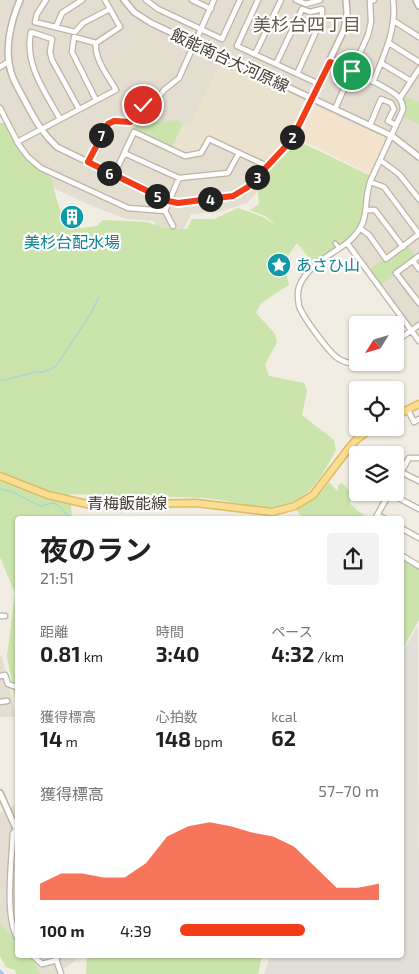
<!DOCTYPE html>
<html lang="ja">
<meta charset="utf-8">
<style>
:root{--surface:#fff;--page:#f2f2f2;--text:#222;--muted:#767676;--accent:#f33b17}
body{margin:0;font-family:"Exo 2","Noto Sans JP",sans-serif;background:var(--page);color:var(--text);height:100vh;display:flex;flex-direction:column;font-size:19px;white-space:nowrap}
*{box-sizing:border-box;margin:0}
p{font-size:16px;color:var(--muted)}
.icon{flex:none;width:28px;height:28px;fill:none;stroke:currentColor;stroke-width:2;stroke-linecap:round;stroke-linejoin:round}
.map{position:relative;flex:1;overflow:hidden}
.sheet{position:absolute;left:15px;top:516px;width:389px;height:442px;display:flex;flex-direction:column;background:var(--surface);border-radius:5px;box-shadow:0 1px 4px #0004}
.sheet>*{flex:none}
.needle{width:32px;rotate:233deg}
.buttons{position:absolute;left:349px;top:316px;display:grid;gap:10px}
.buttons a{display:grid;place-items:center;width:55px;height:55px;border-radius:5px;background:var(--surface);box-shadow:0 1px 4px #0004;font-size:25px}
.pin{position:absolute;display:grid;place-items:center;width:42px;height:42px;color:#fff;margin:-21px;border:2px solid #fff;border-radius:50%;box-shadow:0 1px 5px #0007}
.km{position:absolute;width:25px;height:25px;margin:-12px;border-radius:50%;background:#222;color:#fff;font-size:14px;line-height:25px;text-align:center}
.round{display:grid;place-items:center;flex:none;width:52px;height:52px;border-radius:5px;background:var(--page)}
.summary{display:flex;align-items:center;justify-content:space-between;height:85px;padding:0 25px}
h1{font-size:28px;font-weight:700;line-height:38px}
.stats{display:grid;grid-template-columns:repeat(3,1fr);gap:8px;height:85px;padding:5px 25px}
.stats div{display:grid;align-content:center}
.stats b{font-size:21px;font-weight:700}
.stats small{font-size:14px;font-weight:400}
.stats p{font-size:14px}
.chart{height:140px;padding:10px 25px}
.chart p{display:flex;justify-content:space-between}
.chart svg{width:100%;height:90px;margin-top:5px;fill:var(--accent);opacity:.7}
ul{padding:0 25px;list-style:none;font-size:16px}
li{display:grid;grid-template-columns:80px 60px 1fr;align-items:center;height:38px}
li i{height:12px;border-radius:6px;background:var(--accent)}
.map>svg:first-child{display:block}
.residential{fill:#e4ded1}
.commercial{fill:#f3e3cd}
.industrial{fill:#e2ded8}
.education{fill:#eae2cd}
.green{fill:#cae4ac}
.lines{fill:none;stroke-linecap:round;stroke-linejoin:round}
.stream{stroke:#9fcced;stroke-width:1}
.river{stroke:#9fcced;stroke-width:6}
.pedestrian-casing{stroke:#bcb4a6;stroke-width:5.5}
.minor-casing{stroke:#bcb4a6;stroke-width:7}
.tertiary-casing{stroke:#bcb4a6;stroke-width:8}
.primary-casing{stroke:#dfbb62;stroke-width:9}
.pedestrian{stroke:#fff;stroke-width:3}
.minor{stroke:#fff;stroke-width:4.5}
.tertiary{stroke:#fff;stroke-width:5}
.primary{stroke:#fbde91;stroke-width:6}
.route-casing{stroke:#fff;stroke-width:10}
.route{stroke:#f33b17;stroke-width:6}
.labels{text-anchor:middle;stroke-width:4.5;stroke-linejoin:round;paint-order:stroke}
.street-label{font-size:16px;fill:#423c33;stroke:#fff}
.culture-label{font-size:16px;fill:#0d838f;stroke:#fff}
.neighbourhood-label{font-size:18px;fill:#645a4b;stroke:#fff}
</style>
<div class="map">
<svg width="419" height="974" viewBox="0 0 419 974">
<rect width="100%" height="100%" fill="#f1ede3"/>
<path class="residential" d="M0,0H419V341L347,243L384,137L315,110L290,157L247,203L219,212L191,214L184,228L173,238L158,235L154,221L127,219L97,208L27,176L16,147L0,115Z
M0,656H2L16,717H0Z
M17,803V955L0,926V813Z
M18,956H75L76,960L57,974H29Z"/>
<path class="commercial" d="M316,106L383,137L385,142L370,174L298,138L313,107Z"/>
<path class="industrial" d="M418,626L419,974H264L270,956H401V654Z"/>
<path class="education" d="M221,61L307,101L289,138L266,164L208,135L200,150L196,152L186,154L173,147L183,125L192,121Z"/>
<path class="green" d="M405,96L419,102V124L403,117L407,108L403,99Z
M178,120L182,124L172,147L134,130L138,124Z
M0,123H6L28,161L51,178L58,204L68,230L97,226L103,220L147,222L162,228L187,229L192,219H214L238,208L263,217L277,226L265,216L250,210L259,204L257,182L296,140L371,176C368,192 368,212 360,226C351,243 330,254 315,265L297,243L283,263L289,285L261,303L256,313L275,334L277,342L265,365L269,376L304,383L307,391L302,415L334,440L336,450C322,475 312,497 283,506C264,512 225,499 204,498C159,496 115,496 70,494L72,519H18L17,710L7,656L15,593L0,557Z
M407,245L415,256L380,286L368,271L384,259L386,261Z
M329,482L338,492V485L342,483C350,490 352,493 350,504L361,513L370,519H303L296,509L318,496Z
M401,558L419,568V620L401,652Z
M0,924L17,941L18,956H32L40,974H16L15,970L6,967L0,956Z
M87,956H262L258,974H86Z"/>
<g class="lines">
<path class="stream" d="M0,380H5L35,372H43L51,369L56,366L91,313L99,297
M0,489L12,492L40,506L53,503L58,505L71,519
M203,519H206"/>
<path class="river" d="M0,973L1,974"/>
<g class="pedestrian-casing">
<path id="pedestrian" d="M335,243L339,248"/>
</g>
<g class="minor-casing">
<path id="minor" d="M46,0L37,14L35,22L75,32L83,23L110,9
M146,0L158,9L222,39L240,0
M192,0L211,9
M258,0L237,46L319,84
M296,0L306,4L320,0
M394,21L419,37
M56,27L62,13L82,0
M389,43L419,62
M255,54L281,0
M330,62C344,68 393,88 400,99C402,102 403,107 403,110L370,182C362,209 372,222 347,243L419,341
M381,63L411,81
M276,64L302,9L310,12L322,9V18L297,74
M0,67L8,62
M373,82C384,55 397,29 393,0
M400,98L419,69
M96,100L72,52L74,37L96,43L120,27L105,0
M0,108L19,145L28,157L41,168L128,208L165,211
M335,109L368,35L371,22L370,1L374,0
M60,119C45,92 24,64 31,32L52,39L50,52L52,60L79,109
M370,125L381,99L391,103L394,109L388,121L396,125
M17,142L116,90C108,76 94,59 96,43
M124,153L179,178L228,173L239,153
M380,160L399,174L419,199
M88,162L109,122H130L135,119L143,105L156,101L164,90L179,78L214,0
M114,175L134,132L185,156L201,153L209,139L267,166
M370,182L384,187L419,234
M366,210H375L403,247
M173,226L165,211L179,178
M361,229L369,235L386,259L419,234
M347,243C330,255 306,267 299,287C297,293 298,300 299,306C303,317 329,353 339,359C346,363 356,365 365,362
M419,256L396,273L419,303
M413,261L419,269
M395,342L419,325
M408,410L414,422L419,419
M401,472L419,481
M395,483L409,458H419
M389,493L419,509
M377,515L385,519
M375,519L390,492
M401,528L419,538
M401,555L419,566
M0,616H5
M0,676L5,675L8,684L16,687
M0,702L7,701
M16,830L13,833C12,859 4,918 18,939
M33,956L42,964L57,960
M55,956L61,974"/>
</g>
<g class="tertiary-casing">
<path id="tertiary" d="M20,0C11,21 4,49 11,72C14,83 21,93 26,103C35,120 43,134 57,147L168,201L178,203L233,197L247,187L286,146L295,133L344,30L347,13L346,0
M124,0L134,12L151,23L392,136L419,157
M416,0L419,6
M0,793L18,833"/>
</g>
<g class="primary-casing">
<path id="primary" d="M395,416L419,404
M0,476L48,495L91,505L196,503L272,512L295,506L313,495L349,448L356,440L372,428"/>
</g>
<use href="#pedestrian" class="pedestrian"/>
<use href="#minor" class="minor"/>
<use href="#tertiary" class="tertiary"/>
<use href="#primary" class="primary"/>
</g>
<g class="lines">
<g class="route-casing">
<path id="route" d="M143,105L134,119L130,122L114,121L108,124L88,162L168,201L178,203L233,196L248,187L286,146L295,133L330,62L352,71"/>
</g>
<use href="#route" class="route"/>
</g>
<defs>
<g id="building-disc" transform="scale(1.25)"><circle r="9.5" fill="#0f9aa8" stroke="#fff"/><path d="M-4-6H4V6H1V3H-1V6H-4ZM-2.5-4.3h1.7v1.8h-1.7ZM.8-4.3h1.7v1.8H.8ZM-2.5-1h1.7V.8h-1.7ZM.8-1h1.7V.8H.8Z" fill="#fff"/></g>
<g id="sight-disc" transform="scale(1.25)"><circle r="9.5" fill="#0f9aa8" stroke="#fff"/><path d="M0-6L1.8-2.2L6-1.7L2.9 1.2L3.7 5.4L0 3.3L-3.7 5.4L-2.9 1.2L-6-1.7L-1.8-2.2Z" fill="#fff"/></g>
</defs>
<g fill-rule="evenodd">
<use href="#building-disc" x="72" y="217"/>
<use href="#sight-disc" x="279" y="265"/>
</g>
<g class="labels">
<g class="street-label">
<text transform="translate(230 60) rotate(25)" y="6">飯能南台大河原線</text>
<text x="127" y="509">青梅飯能線</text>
</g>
<g class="culture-label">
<text x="72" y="248">美杉台配水場</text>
<text x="296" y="271" text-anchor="start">あさひ山</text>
</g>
<g class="neighbourhood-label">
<text x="307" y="31">美杉台四丁目</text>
</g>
</g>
</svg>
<div class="buttons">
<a><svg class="needle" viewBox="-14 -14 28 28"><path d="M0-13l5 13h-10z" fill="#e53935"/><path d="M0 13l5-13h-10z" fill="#767676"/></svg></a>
<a><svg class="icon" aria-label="locate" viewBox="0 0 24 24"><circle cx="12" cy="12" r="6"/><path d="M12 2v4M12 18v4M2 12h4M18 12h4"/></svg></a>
<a><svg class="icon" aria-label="layers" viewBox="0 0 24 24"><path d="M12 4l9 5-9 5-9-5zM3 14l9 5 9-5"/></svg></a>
</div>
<div class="pin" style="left:352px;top:71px;background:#1e9e55"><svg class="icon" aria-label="arrive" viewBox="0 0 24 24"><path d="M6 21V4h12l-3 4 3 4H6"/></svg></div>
<div class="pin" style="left:143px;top:105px;background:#d93025"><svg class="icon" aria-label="check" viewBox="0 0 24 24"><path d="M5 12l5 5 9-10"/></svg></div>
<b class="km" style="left:292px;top:137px">2</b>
<b class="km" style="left:257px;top:177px">3</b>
<b class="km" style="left:210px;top:199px">4</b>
<b class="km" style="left:157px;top:196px">5</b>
<b class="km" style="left:109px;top:173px">6</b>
<b class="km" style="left:101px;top:135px">7</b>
<section class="sheet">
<div class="summary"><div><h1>夜のラン</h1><p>21:51</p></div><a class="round"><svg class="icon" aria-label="share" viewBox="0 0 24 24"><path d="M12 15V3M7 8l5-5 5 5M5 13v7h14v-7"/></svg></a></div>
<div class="stats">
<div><p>距離</p><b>0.81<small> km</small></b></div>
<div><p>時間</p><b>3:40</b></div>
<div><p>ペース</p><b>4:32<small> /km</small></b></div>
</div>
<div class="stats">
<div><p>獲得標高</p><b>14<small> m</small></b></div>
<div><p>心拍数</p><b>148<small> bpm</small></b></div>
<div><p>kcal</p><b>62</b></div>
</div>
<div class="chart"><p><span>獲得標高</span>57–70 m</p>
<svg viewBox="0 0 160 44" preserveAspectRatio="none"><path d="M0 44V36L10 31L20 31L30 33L40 33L50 26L60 13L70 8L80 6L90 8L100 11L110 13L120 18L130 28L140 38L150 38L160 36V44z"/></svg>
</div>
<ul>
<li><b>100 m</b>4:39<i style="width:63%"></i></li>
</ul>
</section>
</div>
